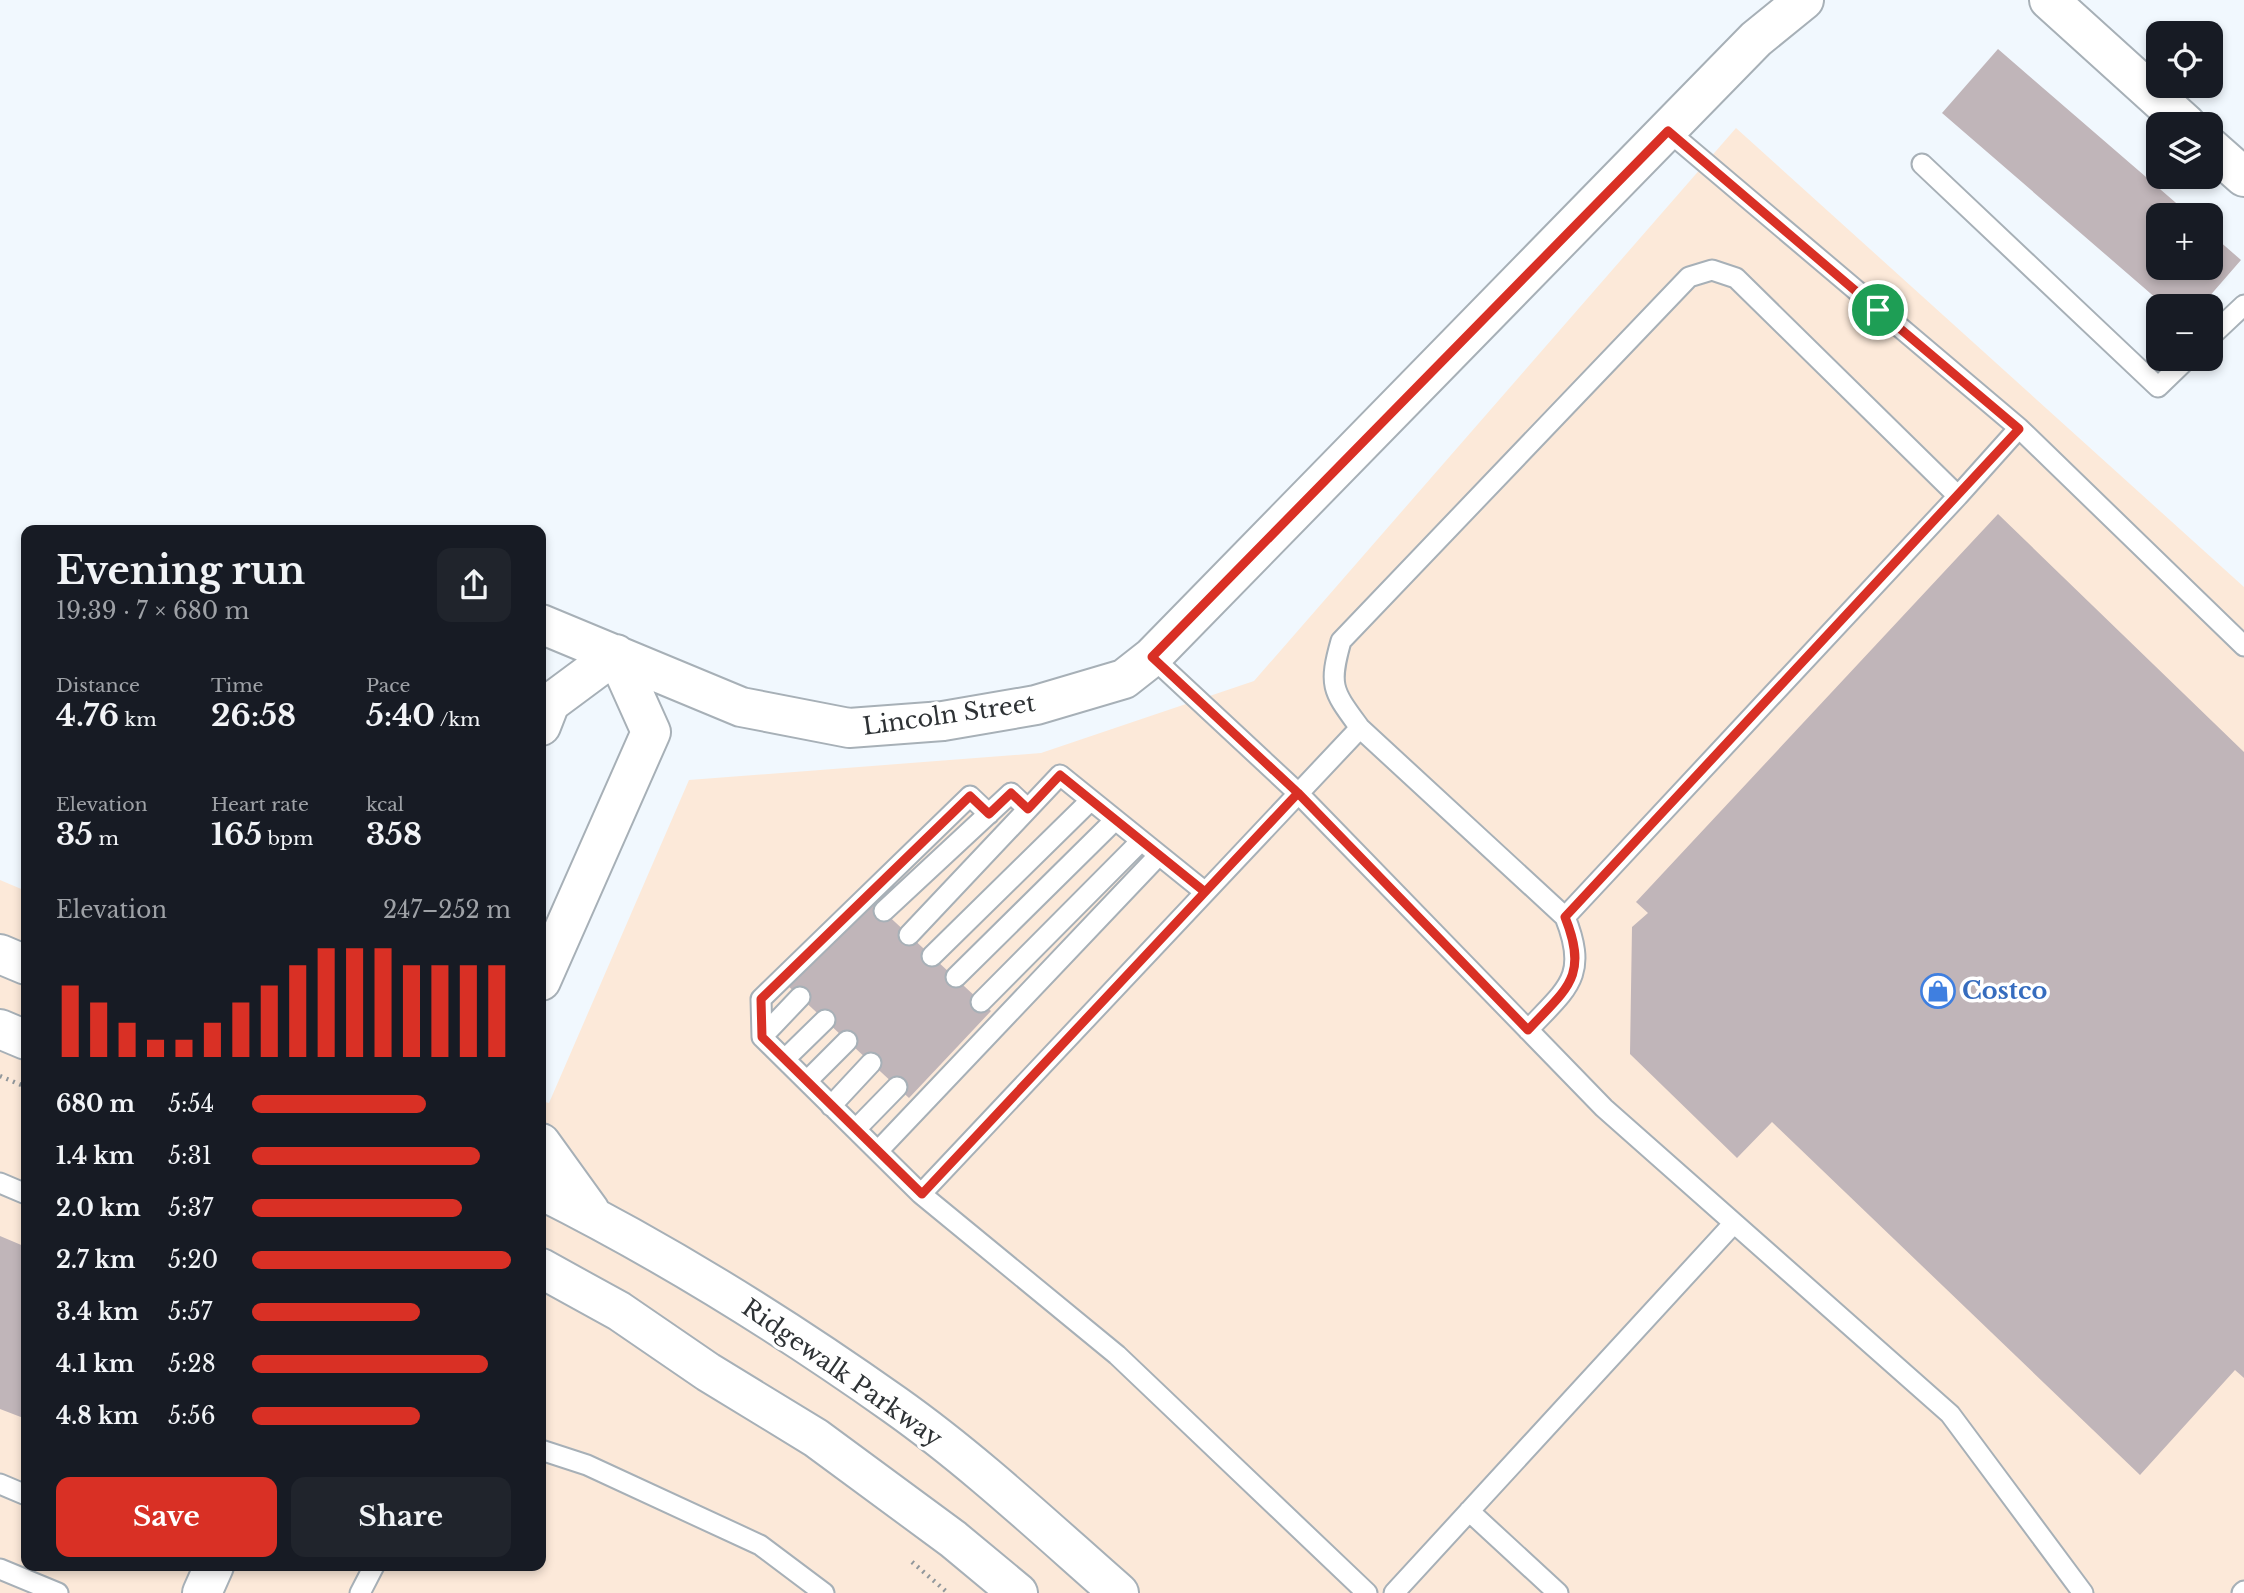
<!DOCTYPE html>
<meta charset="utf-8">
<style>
:root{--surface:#171b24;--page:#20242c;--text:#f1f3f6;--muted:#9ea1a6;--accent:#d93025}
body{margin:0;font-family:"Libre Baskerville",serif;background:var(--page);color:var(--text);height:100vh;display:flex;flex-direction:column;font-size:26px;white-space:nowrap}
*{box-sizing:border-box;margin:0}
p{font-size:23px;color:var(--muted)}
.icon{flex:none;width:38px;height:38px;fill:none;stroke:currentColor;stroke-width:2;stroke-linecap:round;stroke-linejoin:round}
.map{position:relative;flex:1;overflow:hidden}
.details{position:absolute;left:21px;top:525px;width:525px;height:1046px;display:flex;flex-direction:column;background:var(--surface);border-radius:14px;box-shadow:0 4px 10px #0003}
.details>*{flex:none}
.fabs{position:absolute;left:2146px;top:21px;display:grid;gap:14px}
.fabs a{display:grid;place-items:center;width:77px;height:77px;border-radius:14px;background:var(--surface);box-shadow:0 4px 10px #0003;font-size:35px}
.pin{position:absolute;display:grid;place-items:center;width:60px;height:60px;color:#fff;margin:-30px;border:4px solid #fff;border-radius:50%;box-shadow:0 2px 7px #0007}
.round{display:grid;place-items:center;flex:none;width:74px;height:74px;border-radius:14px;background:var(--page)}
.overview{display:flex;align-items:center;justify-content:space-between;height:119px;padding:0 35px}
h1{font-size:38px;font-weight:700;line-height:52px}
.stats{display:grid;grid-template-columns:repeat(3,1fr);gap:10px;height:119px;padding:7px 35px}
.stats div{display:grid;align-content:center}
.stats b{font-size:30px;font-weight:700}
.stats small{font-size:19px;font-weight:400}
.stats p{font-size:19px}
.chart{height:196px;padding:14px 35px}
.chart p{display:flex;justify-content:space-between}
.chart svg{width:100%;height:126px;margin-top:7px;stroke:var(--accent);stroke-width:6}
.cta{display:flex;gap:14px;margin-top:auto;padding:14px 35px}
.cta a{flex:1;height:80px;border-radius:14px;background:var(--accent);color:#fff;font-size:28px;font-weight:700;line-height:80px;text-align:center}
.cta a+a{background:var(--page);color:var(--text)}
ul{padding:0 35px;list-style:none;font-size:23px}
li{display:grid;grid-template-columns:112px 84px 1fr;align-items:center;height:52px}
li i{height:18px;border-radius:9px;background:var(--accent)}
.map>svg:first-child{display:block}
.commercial{fill:#fce9d9}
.building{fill:#c0b5b9}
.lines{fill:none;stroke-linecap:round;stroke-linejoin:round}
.lane-casing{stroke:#a7b0b7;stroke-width:23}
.street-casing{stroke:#a7b0b7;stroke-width:42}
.secondary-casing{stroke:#a7b0b7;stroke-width:42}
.path{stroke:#91979b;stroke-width:4.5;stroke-dasharray:2 5;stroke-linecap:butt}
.lane{stroke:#fff;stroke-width:19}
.street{stroke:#fff;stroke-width:38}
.secondary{stroke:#fff;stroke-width:38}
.route-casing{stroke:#fff;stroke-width:14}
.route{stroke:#d93025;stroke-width:9}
.labels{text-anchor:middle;stroke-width:7;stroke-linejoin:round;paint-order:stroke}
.street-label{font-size:24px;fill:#2e3235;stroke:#fff}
.shop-label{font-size:24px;font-weight:bold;fill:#366cbe;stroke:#fff;text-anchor:start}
</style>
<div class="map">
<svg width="2244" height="1593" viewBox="0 0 2244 1593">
<rect width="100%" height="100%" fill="#f1f8fe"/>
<path class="commercial" d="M1736,128L2244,587V1593H0V880L26,891V1566H541V1101L549,1103L689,780L1041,753L1254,681Z"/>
<path class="building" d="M1998,49L2190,215H2158V268H2210V233L2241,260L2201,306H2165L1942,113Z
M1998,514L2244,752V1378L2235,1370L2140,1475L1772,1122L1737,1158L1630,1054L1632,927L1648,913L1636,902Z
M868,897L991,1011L909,1098L786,984Z
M0,1236L26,1247V1419L0,1409Z"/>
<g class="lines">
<g class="lane-casing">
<path id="lane" d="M1668,131L2019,428L2244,646
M1922,164L2158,387L2187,359
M2210,337L2244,305
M1958,496L2019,428
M1152,657L1298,793L1604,1108L1950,1414L2083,1593
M1360,728L1565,917
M884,911L1011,793L1028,809
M909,935L1060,775L1205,892
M932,956L1091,800
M956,977L1115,820
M981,1002L1141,841
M762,1037L800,997
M785,1059L825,1020
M807,1081L847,1041
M831,1106L871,1063
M856,1129L897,1087
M878,1151L1159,855
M0,1183L26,1194
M921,1194L762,1037L761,999L970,796L989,814
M541,1450L587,1465L760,1545L824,1593
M0,1484L26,1495
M1469,1511L1558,1593
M0,1569L58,1593
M360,1593L374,1566
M1367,1593L1117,1355L921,1194L1360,728C1333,691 1328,687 1341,641L1689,277L1712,270L1736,278L1958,496L1565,917C1589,977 1567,988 1528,1030
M1394,1593L1734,1223
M2242,1593L2244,1591"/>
</g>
<g class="street-casing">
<path id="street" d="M2049,0L2186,124
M2210,147L2244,177
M541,624L741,707L849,728L943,721L1036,705L1124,679L1152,657L1756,39L1804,0
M541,726L550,703L616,654L651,732L541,981
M202,1593L214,1566"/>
</g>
<g class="secondary-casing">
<path id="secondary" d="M0,954L26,965
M0,1029L26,1040
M541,1143L590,1211
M541,1190C665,1252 782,1325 895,1405C974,1461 1046,1529 1119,1593
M541,1268L619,1311L708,1372L816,1438L953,1539L1018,1593"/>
</g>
<path class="path" d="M0,1076L26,1087
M912,1562L948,1593"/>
<use href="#lane" class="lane"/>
<use href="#street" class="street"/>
<use href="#secondary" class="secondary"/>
</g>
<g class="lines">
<g class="route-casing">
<path id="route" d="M1878,310L1668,131L1152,657L1298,793L1205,892L1060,775L1028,809L1011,793L989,814L970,796L761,999L762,1037L922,1194L1205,892L1298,793L1528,1030C1567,988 1589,977 1565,917L2019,429L1878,310"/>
</g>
<use href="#route" class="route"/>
</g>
<defs>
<g id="shop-ring" transform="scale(1.75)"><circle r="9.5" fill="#fff" stroke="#3f7fe0" stroke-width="1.5"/><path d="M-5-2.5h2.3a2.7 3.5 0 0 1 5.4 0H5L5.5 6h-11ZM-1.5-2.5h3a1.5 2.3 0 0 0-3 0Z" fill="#3f7fe0"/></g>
</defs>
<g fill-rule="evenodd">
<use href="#shop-ring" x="1938" y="991"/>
</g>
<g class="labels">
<g class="street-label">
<text transform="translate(949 715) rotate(-8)" y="8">Lincoln Street</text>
<text transform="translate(842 1373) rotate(35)" y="8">Ridgewalk Parkway</text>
</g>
<g class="shop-label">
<text x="1962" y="999">Costco</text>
</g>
</g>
</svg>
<div class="fabs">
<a><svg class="icon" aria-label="locate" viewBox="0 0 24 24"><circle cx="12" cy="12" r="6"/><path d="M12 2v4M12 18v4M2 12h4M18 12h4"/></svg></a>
<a><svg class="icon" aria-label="layers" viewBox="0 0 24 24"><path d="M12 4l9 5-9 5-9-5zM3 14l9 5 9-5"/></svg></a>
<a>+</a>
<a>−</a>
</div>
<div class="pin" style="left:1878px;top:310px;background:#1e9e55"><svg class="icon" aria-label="arrive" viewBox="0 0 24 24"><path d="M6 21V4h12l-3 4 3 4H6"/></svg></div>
<section class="details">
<div class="overview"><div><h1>Evening run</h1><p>19:39 · 7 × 680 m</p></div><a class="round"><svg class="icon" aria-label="share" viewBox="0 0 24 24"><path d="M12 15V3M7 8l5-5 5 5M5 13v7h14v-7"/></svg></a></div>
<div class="stats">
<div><p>Distance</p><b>4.76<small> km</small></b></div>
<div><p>Time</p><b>26:58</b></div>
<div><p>Pace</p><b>5:40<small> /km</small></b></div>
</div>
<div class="stats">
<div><p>Elevation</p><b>35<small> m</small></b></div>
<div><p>Heart rate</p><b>165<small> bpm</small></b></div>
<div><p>kcal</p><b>358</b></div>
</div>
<div class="chart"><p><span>Elevation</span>247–252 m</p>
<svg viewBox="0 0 160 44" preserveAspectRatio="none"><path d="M5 44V19M15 44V25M25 44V32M35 44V38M45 44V38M55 44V32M65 44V25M75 44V19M85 44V12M95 44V6M105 44V6M115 44V6M125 44V12M135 44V12M145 44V12M155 44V12"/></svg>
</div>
<ul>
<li><b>680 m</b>5:54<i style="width:67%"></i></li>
<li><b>1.4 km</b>5:31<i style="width:88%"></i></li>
<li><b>2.0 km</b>5:37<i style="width:81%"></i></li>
<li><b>2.7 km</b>5:20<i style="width:100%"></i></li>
<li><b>3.4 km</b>5:57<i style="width:65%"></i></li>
<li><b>4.1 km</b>5:28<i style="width:91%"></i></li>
<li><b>4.8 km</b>5:56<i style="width:65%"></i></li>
</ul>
<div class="cta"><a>Save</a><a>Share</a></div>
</section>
</div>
